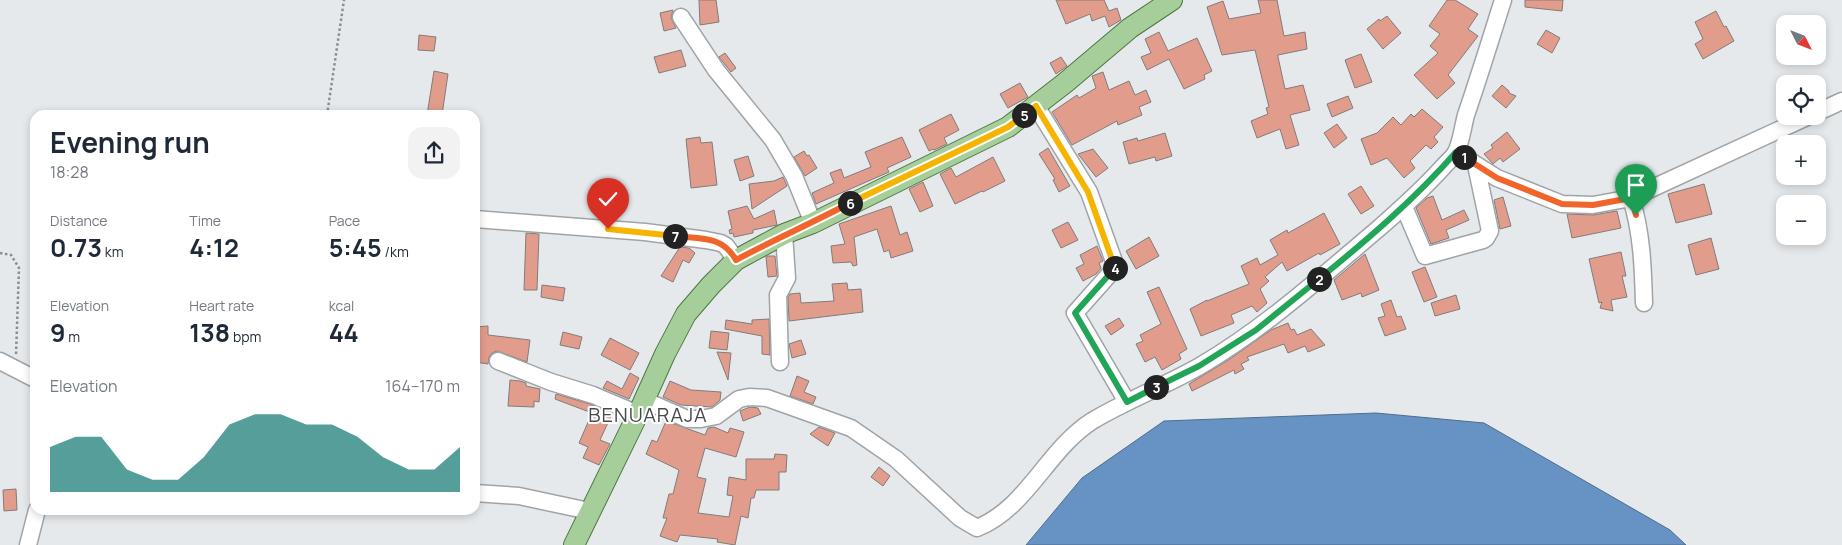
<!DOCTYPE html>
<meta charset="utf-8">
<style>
:root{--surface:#fff;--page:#f2f2f3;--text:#1f2937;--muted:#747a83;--accent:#0f766e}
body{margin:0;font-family:Manrope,sans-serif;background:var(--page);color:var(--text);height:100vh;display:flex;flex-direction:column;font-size:19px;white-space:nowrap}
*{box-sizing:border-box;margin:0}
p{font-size:16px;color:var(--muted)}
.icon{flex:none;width:28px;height:28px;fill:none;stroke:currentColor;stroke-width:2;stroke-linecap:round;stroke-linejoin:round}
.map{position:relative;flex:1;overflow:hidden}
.sheet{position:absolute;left:30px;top:110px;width:450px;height:405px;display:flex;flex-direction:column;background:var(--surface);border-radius:15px;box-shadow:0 2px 8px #0003}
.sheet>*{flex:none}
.needle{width:32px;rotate:132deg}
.tools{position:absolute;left:1776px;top:15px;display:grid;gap:10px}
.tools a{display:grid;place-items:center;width:50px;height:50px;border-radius:10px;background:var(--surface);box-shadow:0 2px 8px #0003;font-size:25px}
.pin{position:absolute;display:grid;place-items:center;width:42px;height:42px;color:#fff;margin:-51px -21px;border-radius:50% 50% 50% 0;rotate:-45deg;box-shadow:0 0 5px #0007}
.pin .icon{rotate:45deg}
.km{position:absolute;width:25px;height:25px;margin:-12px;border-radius:50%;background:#222;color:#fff;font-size:14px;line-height:25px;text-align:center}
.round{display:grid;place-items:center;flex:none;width:52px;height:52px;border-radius:15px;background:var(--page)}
.head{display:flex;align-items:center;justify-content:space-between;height:85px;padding:0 20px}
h1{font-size:28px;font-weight:700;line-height:38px}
.stats{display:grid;grid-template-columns:repeat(3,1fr);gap:8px;height:85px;padding:5px 20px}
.stats div{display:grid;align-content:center}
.stats b{font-size:25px;font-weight:700}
.stats small{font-size:14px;font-weight:400}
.stats p{font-size:14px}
.chart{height:140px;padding:10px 20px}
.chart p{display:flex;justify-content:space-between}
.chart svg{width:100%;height:90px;margin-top:5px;fill:var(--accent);opacity:.7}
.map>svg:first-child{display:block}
.water{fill:#6693c3;stroke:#4d6d8f}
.building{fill:#e29c8b;stroke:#817c7b}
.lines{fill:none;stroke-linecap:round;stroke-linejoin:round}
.minor-casing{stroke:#a0a4a7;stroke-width:19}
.major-casing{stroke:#4c7840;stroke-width:22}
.path{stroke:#8b8e90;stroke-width:2.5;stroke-dasharray:2.5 2.5;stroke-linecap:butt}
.minor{stroke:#fff;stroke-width:16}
.major{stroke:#a6ce9a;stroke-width:20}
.split-1-casing{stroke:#fff;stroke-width:10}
.split-2-casing{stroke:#fff;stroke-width:10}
.split-3-casing{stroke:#fff;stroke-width:10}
.split-4-casing{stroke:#fff;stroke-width:10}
.split-5-casing{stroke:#fff;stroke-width:10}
.split-6-casing{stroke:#fff;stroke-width:10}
.split-7-casing{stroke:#fff;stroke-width:10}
.split-8-casing{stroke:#fff;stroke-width:10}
.split-1{stroke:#f0652b;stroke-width:6}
.split-2{stroke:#22a559;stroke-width:6}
.split-3{stroke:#22a559;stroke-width:6}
.split-4{stroke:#22a559;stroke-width:6}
.split-5{stroke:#f5b400;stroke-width:6}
.split-6{stroke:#f5b400;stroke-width:6}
.split-7{stroke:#f0652b;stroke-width:6}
.split-8{stroke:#f5b400;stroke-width:6}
.labels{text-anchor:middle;stroke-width:4;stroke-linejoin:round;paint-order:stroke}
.quarter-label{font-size:20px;letter-spacing:1px;fill:#484b4e;stroke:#fff}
</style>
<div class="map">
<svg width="1842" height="545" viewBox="0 0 1842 545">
<rect width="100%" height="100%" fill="#e5e9ec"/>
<path class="water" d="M1376,413L1484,423L1670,530L1686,545H1026L1082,478L1164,421Z"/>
<path class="building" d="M699,0H716L719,22L700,25Z
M1056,0H1104L1109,11L1117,8L1121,20L1109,27L1105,16L1092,21L1090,14L1066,24Z
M1258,0H1277L1284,36L1305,32L1307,49L1278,55V57L1285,89L1303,85L1310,110L1290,115L1299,145L1286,149L1280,129L1257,138L1251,121L1268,114L1266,108L1269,107L1255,50L1222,55L1207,7L1223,1L1229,19L1261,13Z
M1447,0H1455L1478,14L1468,29L1478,36L1448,75L1455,83L1437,99L1414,75L1438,53L1430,46L1440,34L1429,26Z
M1525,0H1563L1562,11L1525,7Z
M673,10L671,18L676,28L664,31L660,13Z
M1716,11L1724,27L1726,26L1734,41L1703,59L1695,44L1703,39L1695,22Z
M1387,16L1401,33L1383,49L1367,29L1379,19L1380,21Z
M1546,30L1560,38L1552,53L1537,44Z
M1159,32L1168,51L1197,38L1212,71L1204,75L1205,79L1184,89L1169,59L1147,70L1141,57L1151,53L1145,39Z
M419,35L436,37L434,51L418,50Z
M681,50L686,66L659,73L654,57Z
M725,53L736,68L731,72L719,57Z
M1361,54L1372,82L1355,88L1345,60Z
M1061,57L1067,66L1056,74L1050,63Z
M434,71L448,74L442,115H427Z
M1103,72L1109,90L1129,81L1135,95L1146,90L1151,102L1139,107L1142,115L1118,125L1117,121L1072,145L1052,112L1077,95L1079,98L1096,88L1092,76Z
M1020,83L1028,97L1008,108L1000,94Z
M1502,85L1509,91V93L1516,96L1506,108L1492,96Z
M1348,96L1353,108L1332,117L1327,104Z
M1422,109L1443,127L1434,137L1438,142L1431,149L1426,145L1410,161L1415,168L1404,178L1387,158L1371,165L1361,139L1377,133L1393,117L1401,125L1411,114L1414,117Z
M951,114L959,130L944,138L947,144L934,150L933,149L929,151L919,130Z
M1337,124L1347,138L1334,148L1324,133Z
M1507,132L1520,149L1503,162L1500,158L1493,164L1484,154L1493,148L1491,145Z
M1165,133L1172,156L1156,161L1155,157L1129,164L1123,142L1137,138L1138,141Z
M700,137L701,143L712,142L717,185L691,188L686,139Z
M902,137L911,157L887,168L889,172L816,204L812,193L834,183L830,173L841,169L844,178L871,167L865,152Z
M1048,148L1070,186L1059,192L1053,180L1055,179L1039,154Z
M1093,149L1108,168L1096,177L1078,154Z
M804,151L807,156L809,155L817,168L805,176L794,157Z
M748,156L754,176L740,181L734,160Z
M993,157L1005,181L983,192L982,191L955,204L940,174L951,168L956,177Z
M783,177L787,186L752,209L749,184L774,181Z
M923,182L933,206L920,212L909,189Z
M1704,184L1712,214L1676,223L1668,194Z
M1361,186L1374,206L1361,214L1348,194Z
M1433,196L1442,220L1464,210L1469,220L1446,230L1449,238L1431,244L1416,208L1427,198Z
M1503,197L1511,226L1500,229L1494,200Z
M747,206L754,219L774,210L777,225L753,230V233L734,237L733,233L730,234L729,230L732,229L728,211Z
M891,206L900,235L907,232L913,251L891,258L889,250L884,252L877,229L854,237L857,265L853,266L851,262L833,263L831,246L845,244L839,224Z
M1617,211L1621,228L1572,238L1567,214L1593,215Z
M1324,213L1340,244L1320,255L1319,253L1287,271L1282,262L1265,277L1269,281L1260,289L1267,303L1257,312L1252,306L1231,315L1234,323L1201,336L1190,309L1207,300V301L1249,284L1241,266L1257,258L1260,265L1278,255L1270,240L1287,230L1288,233Z
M1068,222L1078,240L1061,248L1052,230Z
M526,233L539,234L537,290H524Z
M1149,237L1159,256L1136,269L1126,251Z
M1711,238L1719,269L1696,275L1688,245Z
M1097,246L1103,261L1099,263L1101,268L1096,274L1083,281L1076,268L1084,264L1080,255Z
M680,247L689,248L695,253L689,263L683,260L673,282L661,276Z
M1621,252L1626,276H1622L1627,297L1611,300L1613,311L1600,308L1602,302L1599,303L1589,259Z
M1365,254L1379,290L1362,297L1361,293L1342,300L1334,280Z
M768,256H775L777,276L768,277L766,257Z
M1425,267L1437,297L1424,302L1412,272Z
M847,283L848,290L861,289L863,312L789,321L788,297L790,294L800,293L801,303L834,301L832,284Z
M542,285L565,288L563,301L541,297Z
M1159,287L1187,349L1179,354L1181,359L1162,370L1155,357L1145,362L1136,344L1143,341L1140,335L1161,324L1147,292Z
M1456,295L1460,309L1435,316L1431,303Z
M1391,300L1397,317L1401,316L1406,329L1385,336L1378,318L1385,316L1381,304Z
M1119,318L1124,326L1111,335L1105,326Z
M769,319L770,355L762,354V336L725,329L726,320L752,324V320Z
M1288,323L1291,330L1294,329L1297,335L1311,329L1325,345L1308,352L1305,346L1288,353L1284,344L1247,357L1249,360L1241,364L1244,369L1235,374L1234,370L1192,391L1189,384L1230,359L1271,330Z
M488,326V335L530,340L527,362L497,351L492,353L489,357L488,364L475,362V327Z
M711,331L729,333L727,350L709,348Z
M563,332L582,337L579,349L560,345Z
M610,338L639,353L630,370L601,355Z
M801,340L806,354L792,358L789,344Z
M717,352L731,353L728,380Z
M630,373L639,378L629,399L603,388L607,381L622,389Z
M797,376L809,381L804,392L816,397L813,404L790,396Z
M510,380L520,381L526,383V386L540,389L539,402L534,401V407L508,406Z
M670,381L691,390L721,392L720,400L712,407L681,405L663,397Z
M556,394L590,404L612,414L600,440L610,444L599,465L583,458L588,447L579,443L592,413L555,399Z
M750,407L758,408L761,414L743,421L740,411Z
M666,421L705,435L708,428L714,427L728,433L730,428L744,432L736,457L705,448L697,477L706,479L698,513L729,517L733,496L727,495L729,477L746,480V459H774L775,454L787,455L786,472H779V490H756L754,498H751L748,518L741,516L735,545L717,542L718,539L680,535L677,542L660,536L667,518H663L669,494H673L679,470L646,454L652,440L657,442Z
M819,427L835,433L828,446L810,434Z
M879,467L890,476L883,486L871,477Z
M16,489L17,510L4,511L3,490Z"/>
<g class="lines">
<g class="minor-casing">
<path id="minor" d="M681,17L716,70L773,140L794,176L813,223
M1036,106L1089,192L1116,267L1075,313L1127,402
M1818,112L1842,101
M1456,152L1497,178L1562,204L1593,205L1631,198L1809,116
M1631,198C1642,233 1643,268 1644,303
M1404,207L1425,256L1483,240L1486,238L1490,231L1476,165
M475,219L645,232L706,240L721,243L726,246L736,260
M0,361L35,379
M498,361L551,382L593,395L638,414
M780,362L778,295L787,278L784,234
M644,400L687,419H701L716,416L739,399L749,397L767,398L851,428L896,459L960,518L977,528C1027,508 1047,450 1092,421C1127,400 1165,386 1200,366C1265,328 1321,277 1378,229C1401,209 1423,189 1443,167C1447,162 1453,158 1456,152C1461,143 1463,126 1466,115C1479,77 1491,38 1503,0
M475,493L519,496L589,511
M28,545L37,510"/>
</g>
<g class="major-casing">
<path id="major" d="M574,545L638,414L665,354L686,314L711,285L736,260L784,234L813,223L1008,127L1065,83L1130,28L1172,0"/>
</g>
<path class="path" d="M327,115L344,0
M0,253L11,255L19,268L16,355"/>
<use href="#minor" class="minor"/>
<use href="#major" class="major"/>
</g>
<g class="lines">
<g class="split-1-casing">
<path id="split-1" d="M1464,157L1497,178L1562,204L1593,205L1631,198L1636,215"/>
</g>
<g class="split-2-casing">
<path id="split-2" d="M1319,279C1367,240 1415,199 1456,152L1464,157"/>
</g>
<g class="split-3-casing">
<path id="split-3" d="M1156,387L1199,366L1256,330L1319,279"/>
</g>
<g class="split-4-casing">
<path id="split-4" d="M1115,268L1075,313L1127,402L1156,387"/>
</g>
<g class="split-5-casing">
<path id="split-5" d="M1024,115L1036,106L1088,192L1115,268"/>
</g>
<g class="split-6-casing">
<path id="split-6" d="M850,203L973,144L1008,127L1024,115"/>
</g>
<g class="split-7-casing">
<path id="split-7" d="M675,236C700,239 722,235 736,260C773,240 812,223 850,203"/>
</g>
<g class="split-8-casing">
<path id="split-8" d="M608,229L675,236"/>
</g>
<use href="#split-1" class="split-1"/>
<use href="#split-2" class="split-2"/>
<use href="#split-3" class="split-3"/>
<use href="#split-4" class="split-4"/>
<use href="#split-5" class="split-5"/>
<use href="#split-6" class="split-6"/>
<use href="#split-7" class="split-7"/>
<use href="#split-8" class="split-8"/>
</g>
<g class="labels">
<g class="quarter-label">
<text x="648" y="422">BENUARAJA</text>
</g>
</g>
</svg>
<div class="tools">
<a><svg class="needle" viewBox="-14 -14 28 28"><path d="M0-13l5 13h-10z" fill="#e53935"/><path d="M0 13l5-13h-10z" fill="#747a83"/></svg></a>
<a><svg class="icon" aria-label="locate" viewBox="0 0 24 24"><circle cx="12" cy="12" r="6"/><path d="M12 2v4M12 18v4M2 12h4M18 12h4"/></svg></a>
<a>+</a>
<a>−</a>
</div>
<div class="pin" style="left:1636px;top:215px;background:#1e9e55"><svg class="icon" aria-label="arrive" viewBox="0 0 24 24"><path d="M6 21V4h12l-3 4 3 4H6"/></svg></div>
<div class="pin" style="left:608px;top:229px;background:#d93025"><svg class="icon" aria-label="check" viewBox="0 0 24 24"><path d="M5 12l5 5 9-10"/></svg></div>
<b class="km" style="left:1464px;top:157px">1</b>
<b class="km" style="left:1319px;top:279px">2</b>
<b class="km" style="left:1156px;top:387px">3</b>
<b class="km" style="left:1115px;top:268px">4</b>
<b class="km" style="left:1024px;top:115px">5</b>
<b class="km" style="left:850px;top:203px">6</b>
<b class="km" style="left:675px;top:236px">7</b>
<section class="sheet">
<div class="head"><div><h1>Evening run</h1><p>18:28</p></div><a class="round"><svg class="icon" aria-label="share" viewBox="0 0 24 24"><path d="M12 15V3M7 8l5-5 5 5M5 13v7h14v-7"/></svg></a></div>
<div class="stats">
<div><p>Distance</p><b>0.73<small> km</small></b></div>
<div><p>Time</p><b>4:12</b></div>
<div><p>Pace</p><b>5:45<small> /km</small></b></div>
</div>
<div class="stats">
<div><p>Elevation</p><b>9<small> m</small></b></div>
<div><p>Heart rate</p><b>138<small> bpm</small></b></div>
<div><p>kcal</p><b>44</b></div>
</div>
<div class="chart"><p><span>Elevation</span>164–170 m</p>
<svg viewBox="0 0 160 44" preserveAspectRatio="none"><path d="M0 44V22L10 17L20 17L30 33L40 38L50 38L60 27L70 11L80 6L90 6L100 11L110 11L120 17L130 27L140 33L150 33L160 22V44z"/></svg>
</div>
</section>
</div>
